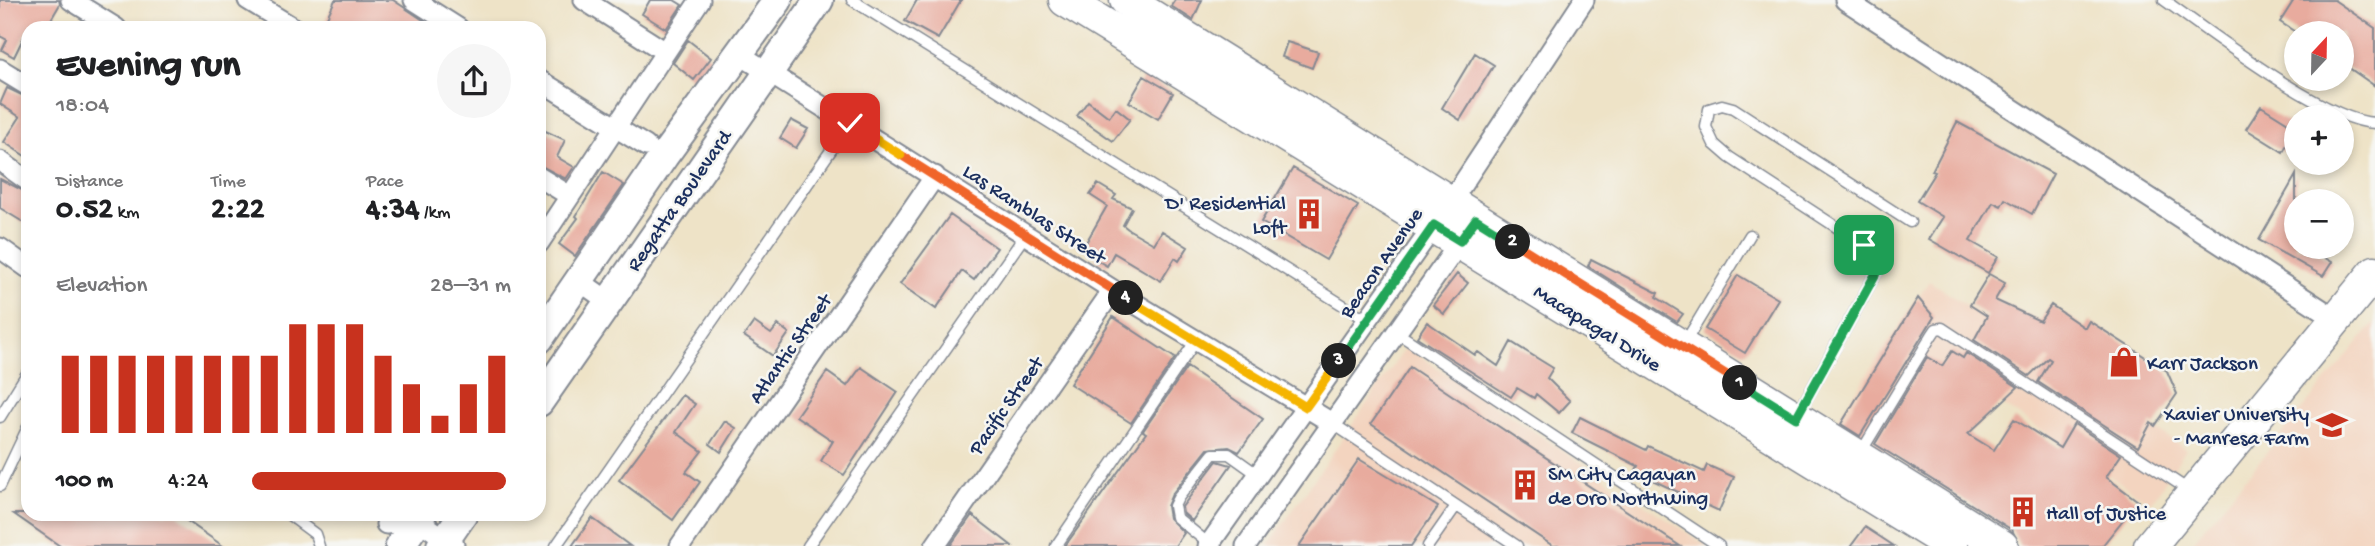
<!DOCTYPE html>
<meta charset="utf-8">
<style>
:root{--surface:#fff;--page:#f6f6f6;--text:#202124;--muted:#757577;--accent:#c8321e}
body{margin:0;font-family:"Gochi Hand",sans-serif;background:var(--page);color:var(--text);height:100vh;display:flex;flex-direction:column;font-size:26px;white-space:nowrap}
*{box-sizing:border-box;margin:0}
p{font-size:23px;color:var(--muted)}
.icon{flex:none;width:38px;height:38px;fill:none;stroke:currentColor;stroke-width:2;stroke-linecap:round;stroke-linejoin:round}
.map{position:relative;flex:1;overflow:hidden}
.sheet{position:absolute;left:21px;top:21px;width:525px;height:500px;display:flex;flex-direction:column;background:var(--surface);border-radius:21px;box-shadow:0 4px 10px #0003}
.sheet>*{flex:none}
.needle{width:46px;rotate:22deg}
.buttons{position:absolute;left:2284px;top:21px;display:grid;gap:14px}
.buttons a{display:grid;place-items:center;width:70px;height:70px;border-radius:50%;background:var(--surface);box-shadow:0 4px 10px #0003;font-size:35px}
.pin{position:absolute;display:grid;place-items:center;width:60px;height:60px;color:#fff;margin:-30px;border-radius:14px;box-shadow:0 4px 10px #0006}
.km{position:absolute;width:35px;height:35px;margin:-18px;border-radius:50%;background:#222;color:#fff;font-size:19px;line-height:35px;text-align:center}
.round{display:grid;place-items:center;flex:none;width:74px;height:74px;border-radius:37px;background:var(--page)}
.headline{display:flex;align-items:center;justify-content:space-between;height:119px;padding:0 35px}
h1{font-size:38px;font-weight:700;line-height:52px}
.metrics{display:grid;grid-template-columns:repeat(3,1fr);gap:10px;height:119px;padding:7px 35px}
.metrics div{display:grid;align-content:center}
.metrics b{font-size:30px;font-weight:700}
.metrics small{font-size:19px;font-weight:400}
.metrics p{font-size:19px}
.chart{height:196px;padding:14px 35px}
.chart p{display:flex;justify-content:space-between}
.chart svg{width:100%;height:126px;margin-top:7px;stroke:var(--accent);stroke-width:6}
ul{padding:0 35px;list-style:none;font-size:23px}
li{display:grid;grid-template-columns:112px 84px 1fr;align-items:center;height:52px}
li i{height:18px;border-radius:9px;background:var(--accent)}
.map>svg:first-child{display:block}
.built{fill:#f3d4bf}
.building{fill:#e8ab9e}
.lines{fill:none;stroke-linecap:round;stroke-linejoin:round}
.lane-casing{stroke:#848992;stroke-width:13}
.street-casing{stroke:#848992;stroke-width:23}
.secondary-casing{stroke:#848992;stroke-width:32}
.primary-casing{stroke:#848992;stroke-width:35}
.lane{stroke:#fff;stroke-width:10}
.street{stroke:#fff;stroke-width:19}
.secondary{stroke:#fff;stroke-width:28}
.primary{stroke:#fff;stroke-width:32}
.split-1-casing{stroke:#fff;stroke-width:14}
.split-2-casing{stroke:#fff;stroke-width:14}
.split-3-casing{stroke:#fff;stroke-width:14}
.split-4-casing{stroke:#fff;stroke-width:14}
.split-5-casing{stroke:#fff;stroke-width:14}
.split-6-casing{stroke:#fff;stroke-width:14}
.split-1{stroke:#22a559;stroke-width:9}
.split-2{stroke:#f0652b;stroke-width:9}
.split-3{stroke:#22a559;stroke-width:9}
.split-4{stroke:#f5b400;stroke-width:9}
.split-5{stroke:#f0652b;stroke-width:9}
.split-6{stroke:#f5b400;stroke-width:9}
.labels{text-anchor:middle;stroke-width:5;stroke-linejoin:round;paint-order:stroke}
.street-label{font-size:21px;fill:#1b2f5e;stroke:#f6f6f2}
.poi-label{font-size:21px;fill:#1b2f5e;stroke:#f6f6f2;text-anchor:start}
</style>
<div class="map">
<svg width="2375" height="546" viewBox="0 0 2375 546">
<rect width="100%" height="100%" fill="#f6f6f2"/>
<filter id="ink" filterUnits="userSpaceOnUse"><feTurbulence type="fractalNoise" baseFrequency=".0143" numOctaves="2"/><feDisplacementMap in="SourceGraphic" scale="14" xChannelSelector="R" yChannelSelector="G"/><feConvolveMatrix kernelMatrix="1 2 1 2 8 2 1 2 1" color-interpolation-filters="sRGB"/></filter>
<filter id="wash" filterUnits="userSpaceOnUse"><feTurbulence type="fractalNoise" baseFrequency=".00686" numOctaves="4" result="noise"/><feDisplacementMap in="SourceGraphic" scale="28" xChannelSelector="R" yChannelSelector="G"/><feGaussianBlur stdDeviation="1.57" result="paint"/><feColorMatrix in="noise" values="0 0 0 0 0 0 0 0 0 0 0 0 0 0 0 0 0 1.4 0 .05"/><feComposite in="paint" operator="in"/></filter>
<g filter="url(#wash)">
<rect width="100%" height="100%" fill="#eee3c7"/>
<path class="built" d="M1929,281L2186,449L2151,503L1940,364L1884,448L1838,418Z
M2375,322V546H2190L2204,528Z
M1406,347L1707,546H1268Z"/>
<g id="blocks">
<path class="building" d="M0,0H59L60,4L46,28H28L14,57L2,50L7,40L0,36Z
M335,0H393L435,28H322Z
M650,0H674L682,5L666,29L642,14Z
M917,0H961L938,39L905,21Z
M1175,0H1202L1193,20L1171,6Z
M2294,0H2334L2375,28V86L2342,63V33H2297L2280,22Z
M688,40L711,58L694,80L673,63Z
M1287,42L1318,52L1312,68L1282,57Z
M1475,53L1494,65L1460,120L1442,108Z
M1144,76L1173,93L1158,119L1129,102Z
M7,88L28,98V158L4,142L20,117L0,104Z
M1088,101L1109,117L1116,108L1130,119L1113,141L1077,116Z
M2261,106L2296,128L2283,152L2246,129Z
M791,120L808,129L796,148L780,138Z
M1957,122L2053,174L2032,214L2005,199L2001,206L1993,202L1970,241L1998,257L1988,273L1929,239L1943,217L1917,201L1935,172L1932,171Z
M539,128L565,140L557,157L574,167L566,179L539,165Z
M1293,168L1358,206L1326,260L1261,222Z
M603,172L624,185L575,256L559,244L578,218L576,216Z
M2296,175V229L2292,236L2296,239V247H2306L2332,262L2323,276L2259,240Z
M0,179L28,193V225L0,208Z
M1098,184L1116,195L1113,199L1132,208L1123,225L1128,229L1154,244L1162,231L1188,247L1179,261L1175,258L1161,281L1114,253L1107,266L1095,259L1098,254L1084,246L1107,206L1090,195Z
M950,215L997,248L974,280L962,271L936,309L900,284Z
M1591,259L1658,293L1656,297L1683,314L1677,322L1588,266Z
M1457,274L1468,283L1444,314L1433,305Z
M1989,274L2005,283L1995,300L2040,321L2051,305L2085,328L2089,321L2167,371L2177,394L2155,426L2151,423L2138,447L2038,382L2051,360L2048,358L2029,376L1974,340L1987,316L1970,305Z
M1738,275L1778,299L1745,353L1705,329Z
M1918,298L1934,317L1860,436L1841,424Z
M1113,317L1175,358L1131,423L1070,384Z
M754,322L771,334L778,325L789,333L773,356L744,336Z
M1427,322L1475,355L1478,352L1498,366L1511,342L1553,368L1547,378L1570,401L1559,413L1536,394L1534,398L1517,388L1511,397L1417,337Z
M1952,351L1963,358L1966,353L2018,387L1968,434L1994,450L2014,419L2060,448L2074,424L2121,455L2106,477L2138,501L2102,546H2020L2012,530L1875,444L1927,357L1942,366Z
M861,367L898,392L844,475L821,461L833,441L796,416L827,372L847,386Z
M1187,367L1263,419L1239,452L1229,447L1208,449L1172,494L1167,506L1169,518L1184,533L1175,546H1065L1146,433L1143,431Z
M1410,367L1489,420L1680,546H1553L1371,424Z
M682,395L695,404L676,432L702,451L686,472L700,482L673,520L619,480Z
M1580,417L1646,450L1648,446L1704,472L1707,465L1734,477L1719,511L1635,472L1638,466L1572,433Z
M725,421L736,428L721,452L710,444Z
M1359,459L1438,507L1411,546H1299Z
M1217,461L1231,465L1192,521L1183,513L1182,507Z
M14,514H177L223,546H60Z
M972,515L1012,546H950Z
M592,518L630,546H572Z
M1865,527L1894,546H1851Z"/>
</g>
</g>
<g filter="url(#ink)">
<use href="#blocks" fill-opacity="0" stroke="#848992" stroke-width="2"/>
<g class="lines">
<g class="lane-casing">
<path id="lane" d="M852,0L1367,320
M2164,0C2208,31 2326,122 2375,123
M1396,332L1719,546
M1684,344L1750,235
M1798,414L1880,266L1874,254L1864,245L1729,157L1714,144L1706,127L1709,109L1722,105L1733,108L1910,222
M0,417L28,372
M1332,423L1517,546
M1861,452L1932,335L1936,329L1942,328L2190,491
M0,486L28,427
M288,514L315,534L319,546
M1209,544L1176,517L1174,506L1178,498L1213,454H1229L1257,474
M556,546L850,123
M808,546L1026,234
M1056,546L1197,339
M1428,546L1456,506"/>
</g>
<g class="street-casing">
<path id="street" d="M71,0L116,28
M248,0L294,28
M414,0L458,28
M584,0L664,51
M1845,0L2336,319
M739,54L1113,290L1332,423
M0,69L28,86
M539,80L646,146
M0,161L28,181
M539,177L570,196
M539,243L700,0
M0,248L28,268
M578,280L608,301
M386,524L418,520L454,545
M680,546L935,176
M935,546L1113,290
M1208,546L1450,203L1584,0
M1246,546L1465,235"/>
</g>
<g class="secondary-casing">
<path id="secondary" d="M539,339L664,156L778,0
M539,402L819,0
M400,546L422,514
M441,546L463,514"/>
</g>
<g class="primary-casing">
<path id="primary" d="M1065,0L1952,546
M1126,0L2002,546
M2150,546L2375,272"/>
</g>
<use href="#lane" class="lane"/>
<use href="#street" class="street"/>
<use href="#secondary" class="secondary"/>
<use href="#primary" class="primary"/>
</g>
</g>
<g class="lines" filter="url(#ink)">
<g class="split-1-casing">
<path id="split-1" d="M1740,383L1796,418L1880,266L1874,254L1864,245"/>
</g>
<g class="split-2-casing">
<path id="split-2" d="M1513,242L1740,383"/>
</g>
<g class="split-3-casing">
<path id="split-3" d="M1339,361L1434,225L1460,241L1476,219L1513,242"/>
</g>
<g class="split-4-casing">
<path id="split-4" d="M1126,298L1306,407L1339,361"/>
</g>
<g class="split-5-casing">
<path id="split-5" d="M901,155L1126,298"/>
</g>
<g class="split-6-casing">
<path id="split-6" d="M850,123L901,155"/>
</g>
<use href="#split-1" class="split-1"/>
<use href="#split-2" class="split-2"/>
<use href="#split-3" class="split-3"/>
<use href="#split-4" class="split-4"/>
<use href="#split-5" class="split-5"/>
<use href="#split-6" class="split-6"/>
</g>
<defs>
<g id="building-bare" transform="scale(2.415)"><path d="M-4-6H4V6H1V3H-1V6H-4ZM-2.5-4.3h1.7v1.8h-1.7ZM.8-4.3h1.7v1.8H.8ZM-2.5-1h1.7V.8h-1.7ZM.8-1h1.7V.8H.8Z" fill="#c8321e" stroke="#f6f6f2" stroke-width="2.5" paint-order="stroke"/></g>
<g id="shop-bare" transform="scale(2.415)"><path d="M-5-2.5h2.3a2.7 3.5 0 0 1 5.4 0H5L5.5 6h-11ZM-1.5-2.5h3a1.5 2.3 0 0 0-3 0Z" fill="#c8321e" stroke="#f6f6f2" stroke-width="2.5" paint-order="stroke"/></g>
<g id="university-bare" transform="scale(2.415)"><path d="M0-5L7-2L0 1L-7-2ZM-4 1L0 2.5L4 1V4Q0 6-4 4Z" fill="#c8321e" stroke="#f6f6f2" stroke-width="2.5" paint-order="stroke"/></g>
</defs>
<g fill-rule="evenodd">
<use href="#building-bare" x="1309" y="214"/>
<use href="#shop-bare" x="2124" y="362"/>
<use href="#university-bare" x="2332" y="425"/>
<use href="#building-bare" x="1525" y="485"/>
<use href="#building-bare" x="2023" y="512"/>
</g>
<g class="labels">
<g class="street-label">
<text transform="translate(678 200) rotate(-55)" y="7">Regatta Boulevard</text>
<text transform="translate(1035 213) rotate(33)" y="7">Las Ramblas Street</text>
<text transform="translate(1380 262) rotate(-55)" y="7">Beacon Avenue</text>
<text transform="translate(1598 327) rotate(32)" y="7">Macapagal Drive</text>
<text transform="translate(789 348) rotate(-55)" y="7">Atlantic Street</text>
<text transform="translate(1005 405) rotate(-55)" y="7">Pacific Street</text>
</g>
<g class="poi-label">
<text x="1286" y="209" text-anchor="end">D' Residential<tspan x="1286" dy="24">Loft</tspan></text>
<text x="2147" y="369">Karr Jackson</text>
<text x="2309" y="420" text-anchor="end">Xavier University<tspan x="2309" dy="24">- Manresa Farm</tspan></text>
<text x="1548" y="480">SM City Cagayan<tspan x="1548" dy="24">de Oro NorthWing</tspan></text>
<text x="2046" y="519">Hall of Justice</text>
</g>
</g>
</svg>
<div class="buttons">
<a><svg class="needle" viewBox="-14 -14 28 28"><path d="M0-13l5 13h-10z" fill="#e53935"/><path d="M0 13l5-13h-10z" fill="#757577"/></svg></a>
<a>+</a>
<a>−</a>
</div>
<div class="pin" style="left:1864px;top:245px;background:#1e9e55"><svg class="icon" aria-label="arrive" viewBox="0 0 24 24"><path d="M6 21V4h12l-3 4 3 4H6"/></svg></div>
<div class="pin" style="left:850px;top:123px;background:#d93025"><svg class="icon" aria-label="check" viewBox="0 0 24 24"><path d="M5 12l5 5 9-10"/></svg></div>
<b class="km" style="left:1740px;top:383px">1</b>
<b class="km" style="left:1513px;top:242px">2</b>
<b class="km" style="left:1339px;top:361px">3</b>
<b class="km" style="left:1126px;top:298px">4</b>
<section class="sheet">
<div class="headline"><div><h1>Evening run</h1><p>18:04</p></div><a class="round"><svg class="icon" aria-label="share" viewBox="0 0 24 24"><path d="M12 15V3M7 8l5-5 5 5M5 13v7h14v-7"/></svg></a></div>
<div class="metrics">
<div><p>Distance</p><b>0.52<small> km</small></b></div>
<div><p>Time</p><b>2:22</b></div>
<div><p>Pace</p><b>4:34<small> /km</small></b></div>
</div>
<div class="chart"><p><span>Elevation</span>28–31 m</p>
<svg viewBox="0 0 160 44" preserveAspectRatio="none"><path d="M5 44V17M15 44V17M25 44V17M35 44V17M45 44V17M55 44V17M65 44V17M75 44V17M85 44V6M95 44V6M105 44V6M115 44V17M125 44V27M135 44V38M145 44V27M155 44V17"/></svg>
</div>
<ul>
<li><b>100 m</b>4:24<i style="width:98%"></i></li>
</ul>
</section>
</div>
